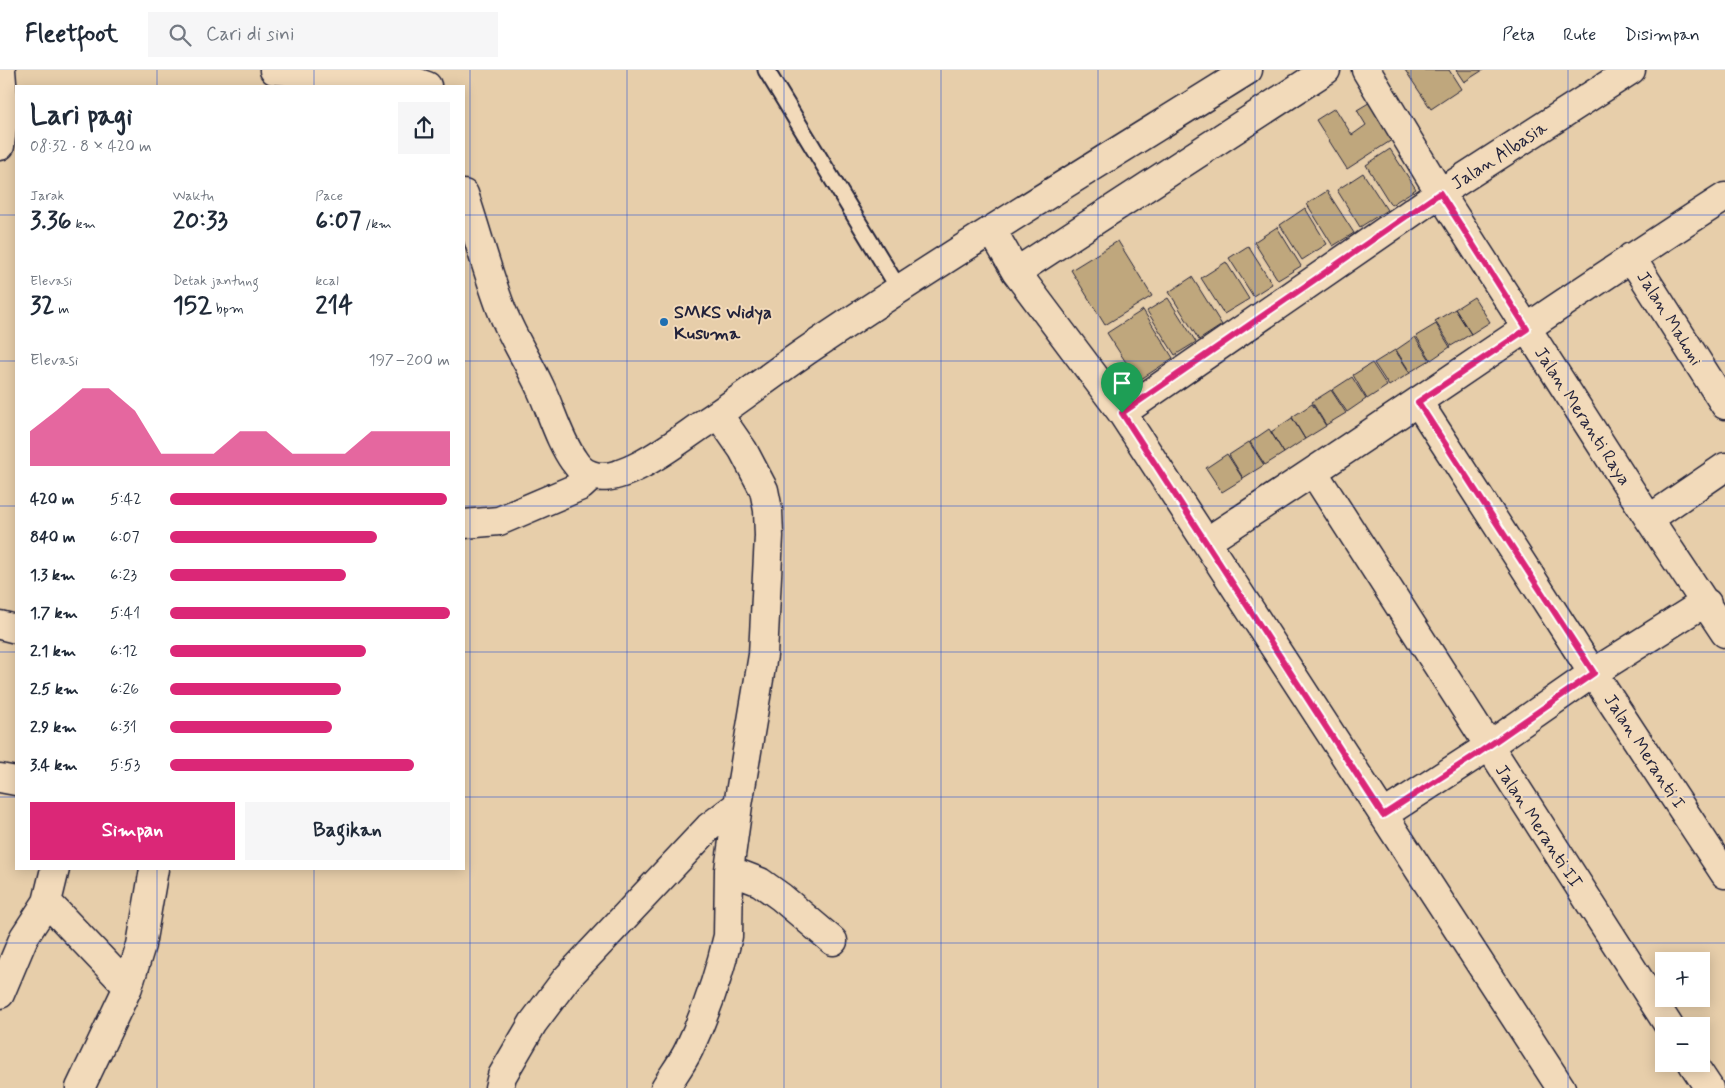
<!DOCTYPE html>
<html lang="id">
<meta charset="utf-8">
<style>
:root{--surface:#fff;--page:#f6f6f7;--text:#1f2937;--muted:#747a83;--line:#e0e1e3;--accent:#db2777}
body{margin:0;font-family:Mynerve,sans-serif;background:var(--page);color:var(--text);height:100vh;display:flex;flex-direction:column;font-size:19px;white-space:nowrap}
*{box-sizing:border-box;margin:0}
p{font-size:16px;color:var(--muted)}
.icon{flex:none;width:28px;height:28px;fill:none;stroke:currentColor;stroke-width:2;stroke-linecap:round;stroke-linejoin:round}
.map{position:relative;flex:1;overflow:hidden}
.details{position:absolute;left:15px;top:15px;width:450px;height:785px;display:flex;flex-direction:column;background:var(--surface);border-radius:0px;box-shadow:0 2px 12px #0003}
.details>*{flex:none}
.fabs{position:absolute;left:1655px;top:882px;display:grid;gap:10px}
.fabs a{display:grid;place-items:center;width:55px;height:55px;border-radius:0px;background:var(--surface);box-shadow:0 2px 12px #0003;font-size:25px}
.pin{position:absolute;display:grid;place-items:center;width:42px;height:42px;color:#fff;margin:-51px -21px;border-radius:50% 50% 50% 0;rotate:-45deg;box-shadow:0 0 5px #0007}
.pin .icon{rotate:45deg}
.round{display:grid;place-items:center;flex:none;width:52px;height:52px;border-radius:0px;background:var(--page)}
.head{display:flex;align-items:center;justify-content:space-between;height:85px;padding:0 15px}
h1{font-size:28px;font-weight:700;line-height:38px}
.metrics{display:grid;grid-template-columns:repeat(3,1fr);gap:8px;height:85px;padding:5px 15px}
.metrics div{display:grid;align-content:center}
.metrics b{font-size:25px;font-weight:700}
.metrics small{font-size:14px;font-weight:400}
.metrics p{font-size:14px}
.chart{height:140px;padding:10px 15px}
.chart p{display:flex;justify-content:space-between}
.chart svg{width:100%;height:90px;margin-top:5px;fill:var(--accent);opacity:.7}
.cta{display:flex;gap:10px;margin-top:auto;padding:10px 15px}
.cta a{flex:1;height:58px;border-radius:0px;background:var(--accent);color:#fff;font-size:20px;font-weight:700;line-height:58px;text-align:center}
.cta a+a{background:var(--page);color:var(--text)}
ul{padding:0 15px;list-style:none;font-size:16px}
li{display:grid;grid-template-columns:80px 60px 1fr;align-items:center;height:38px}
li i{height:12px;border-radius:6px;background:var(--accent)}
header{display:flex;align-items:center;gap:30px;box-sizing:border-box;height:70px;padding:0 25px;background:var(--surface);border-bottom:1px solid var(--line)}
header strong{font-size:24px}
nav{display:flex;gap:28px;margin-inline-start:auto;font-size:18px}
.search{width:350px;height:45px;background:var(--page);display:flex;align-items:center;gap:12px;box-sizing:border-box;padding:0 18px;border-radius:0px;color:var(--muted);font-size:19px}
.map>svg:first-child{display:block}
.building{fill:#bfa77d;stroke:#22223b}
.lines{fill:none;stroke-linecap:round;stroke-linejoin:round}
.service-casing{stroke:#22223b;stroke-width:19}
.minor-casing{stroke:#22223b;stroke-width:31}
.service{stroke:#f2daba;stroke-width:15}
.minor{stroke:#f2daba;stroke-width:28}
.route-casing{stroke:#fff;stroke-width:10}
.route{stroke:#db2777;stroke-width:6}
.grid{fill:none;stroke:#1d4ed8;stroke-width:1;stroke-opacity:0.55}
.poi-dot{fill:#1f6fb2;stroke:#f2daba;stroke-width:2}
.labels{text-anchor:middle;stroke-width:4;stroke-linejoin:round;paint-order:stroke}
.street-label{font-size:18px;fill:#22223b;stroke:#f2daba}
.poi-label{font-size:18px;font-weight:bold;fill:#22223b;stroke:#f2daba;text-anchor:start}
</style>
<header>
<strong>Fleetfoot</strong>
<div class="search"><svg class="icon" aria-label="search" viewBox="0 0 24 24"><circle cx="10" cy="10" r="6"/><path d="M15 15l6 6"/></svg>Cari di sini</div>
<nav><a>Peta</a><a>Rute</a><a>Disimpan</a></nav>
</header>
<div class="map">
<svg width="1725" height="1018" viewBox="0 0 1725 1018">
<rect width="100%" height="100%" fill="#e7ceaa"/>
<filter id="ink" filterUnits="userSpaceOnUse"><feTurbulence type="fractalNoise" baseFrequency=".02" numOctaves="2"/><feDisplacementMap in="SourceGraphic" scale="10" xChannelSelector="R" yChannelSelector="G"/><feConvolveMatrix kernelMatrix="1 2 1 2 8 2 1 2 1" color-interpolation-filters="sRGB"/></filter>
<g filter="url(#ink)">
<path class="building" d="M1405,0H1449L1461,19L1431,39Z
M1456,0H1483L1464,12Z
M1372,31L1395,68L1347,99L1316,50L1335,38L1352,65L1366,55L1357,40Z
M1390,79L1416,119L1391,135L1366,95Z
M1363,103L1387,140L1360,157L1337,120Z
M1327,121L1354,163L1333,176L1307,134Z
M1305,138L1327,174L1302,190L1280,155Z
M1277,157L1301,196L1278,210L1254,172Z
M1118,171L1152,226L1105,255L1071,200Z
M1248,176L1272,214L1253,226L1229,188Z
M1226,192L1249,229L1224,244L1201,208Z
M1192,207L1222,255L1199,270L1169,222Z
M1474,227L1490,252L1471,264L1455,239Z
M1168,228L1196,272L1175,285L1147,241Z
M1455,239L1471,264L1451,276L1435,251Z
M1143,240L1173,288L1138,311L1107,263Z
M1436,254L1450,277L1431,290L1416,266Z
M1415,267L1430,290L1410,302L1396,280Z
M1395,280L1410,303L1389,316L1374,293Z
M1372,293L1387,316L1367,329L1353,305Z
M1352,307L1366,329L1347,342L1332,320Z
M1331,320L1346,343L1326,355L1312,332Z
M1312,334L1326,356L1305,369L1292,347Z
M1292,348L1305,369L1284,383L1271,362Z
M1269,359L1284,383L1265,395L1250,372Z
M1249,372L1264,395L1243,408L1229,385Z
M1227,384L1243,409L1222,422L1206,398Z"/>
<g class="lines">
<g class="service-casing">
<path id="service" d="M766,0L899,219"/>
</g>
<g class="minor-casing">
<path id="minor" d="M274,0L413,11L427,16
M1366,0L1440,123L1649,449L1725,563
M0,76L4,39L1,0
M464,124C476,160 486,197 499,233C509,262 527,289 540,317C551,340 559,370 574,391C578,397 584,403 591,405C622,417 680,369 706,352C744,327 780,298 818,273C959,178 1104,90 1248,0
M992,160L1016,202L1122,343L1206,472
M1631,187L1725,335
M1016,202L1326,0
M1418,332L1585,591L1725,804
M1122,343L1440,123L1631,0
M1314,403L1669,956
M1649,449L1725,397
M464,454L499,451L581,416L592,406
M0,555L16,559
M0,708L16,711
M1383,745L1477,684L1593,603L1691,541L1707,533
M729,800L760,812L781,827L833,871
M47,832L128,917
M0,924L24,867L47,832L55,799
M1693,994L1709,1018
M80,1018L128,917L141,875L154,799
M499,1018L502,1006L533,953L566,909L709,757L738,735
M665,1018C673,1005 683,992 689,979C706,943 719,905 728,866L729,800L738,735L763,585L769,466L768,440L764,420L743,380L718,344
M1561,1018L1206,472C1380,360 1550,239 1725,127"/>
</g>
<use href="#service" class="service"/>
<use href="#minor" class="minor"/>
</g>
</g>
<g class="lines" filter="url(#ink)">
<g class="route-casing">
<path id="route" d="M1440,123L1527,259L1418,332L1594,603L1477,684L1383,745L1122,343Z"/>
</g>
<use href="#route" class="route"/>
</g>
<path class="grid" d="M157,0V16M314,0V16M470,0V1018M627,0V1018M784,0V1018M941,0V1018M1098,0V1018M1255,0V1018M1411,0V1018M1568,0V1018M0,145H16M464,145H1725M0,291H16M464,291H1725M0,436H16M464,436H1725M0,582H16M464,582H1725M0,727H16M464,727H1725M157,799V1018M314,799V1018M0,873H1725"/>
<circle class="poi-dot" cx="664" cy="252" r="5"/>
<g class="labels">
<g class="street-label">
<text transform="translate(1499 85) rotate(-33)" y="6">Jalan Albasia</text>
<text transform="translate(1670 248) rotate(58)" y="6">Jalan Mahoni</text>
<text transform="translate(1583 346) rotate(57)" y="6">Jalan Meranti Raya</text>
<text transform="translate(1645 681) rotate(57)" y="6">Jalan Meranti I</text>
<text transform="translate(1539 756) rotate(57)" y="6">Jalan Meranti II</text>
</g>
<g class="poi-label">
<text x="674" y="248">SMKS Widya<tspan x="674" dy="21">Kusuma</tspan></text>
</g>
</g>
</svg>
<div class="fabs">
<a>+</a>
<a>−</a>
</div>
<div class="pin" style="left:1122px;top:343px;background:#1e9e55"><svg class="icon" aria-label="arrive" viewBox="0 0 24 24"><path d="M6 21V4h12l-3 4 3 4H6"/></svg></div>
<section class="details">
<div class="head"><div><h1>Lari pagi</h1><p>08:32 · 8 × 420 m</p></div><a class="round"><svg class="icon" aria-label="share" viewBox="0 0 24 24"><path d="M12 15V3M7 8l5-5 5 5M5 13v7h14v-7"/></svg></a></div>
<div class="metrics">
<div><p>Jarak</p><b>3.36<small> km</small></b></div>
<div><p>Waktu</p><b>20:33</b></div>
<div><p>Pace</p><b>6:07<small> /km</small></b></div>
</div>
<div class="metrics">
<div><p>Elevasi</p><b>32<small> m</small></b></div>
<div><p>Detak jantung</p><b>152<small> bpm</small></b></div>
<div><p>kcal</p><b>214</b></div>
</div>
<div class="chart"><p><span>Elevasi</span>197–200 m</p>
<svg viewBox="0 0 160 44" preserveAspectRatio="none"><path d="M0 44V27L10 17L20 6L30 6L40 17L50 38L60 38L70 38L80 27L90 27L100 38L110 38L120 38L130 27L140 27L150 27L160 27V44z"/></svg>
</div>
<ul>
<li><b>420 m</b>5:42<i style="width:99%"></i></li>
<li><b>840 m</b>6:07<i style="width:74%"></i></li>
<li><b>1.3 km</b>6:23<i style="width:63%"></i></li>
<li><b>1.7 km</b>5:41<i style="width:100%"></i></li>
<li><b>2.1 km</b>6:12<i style="width:70%"></i></li>
<li><b>2.5 km</b>6:26<i style="width:61%"></i></li>
<li><b>2.9 km</b>6:31<i style="width:58%"></i></li>
<li><b>3.4 km</b>5:53<i style="width:87%"></i></li>
</ul>
<div class="cta"><a>Simpan</a><a>Bagikan</a></div>
</section>
</div>
